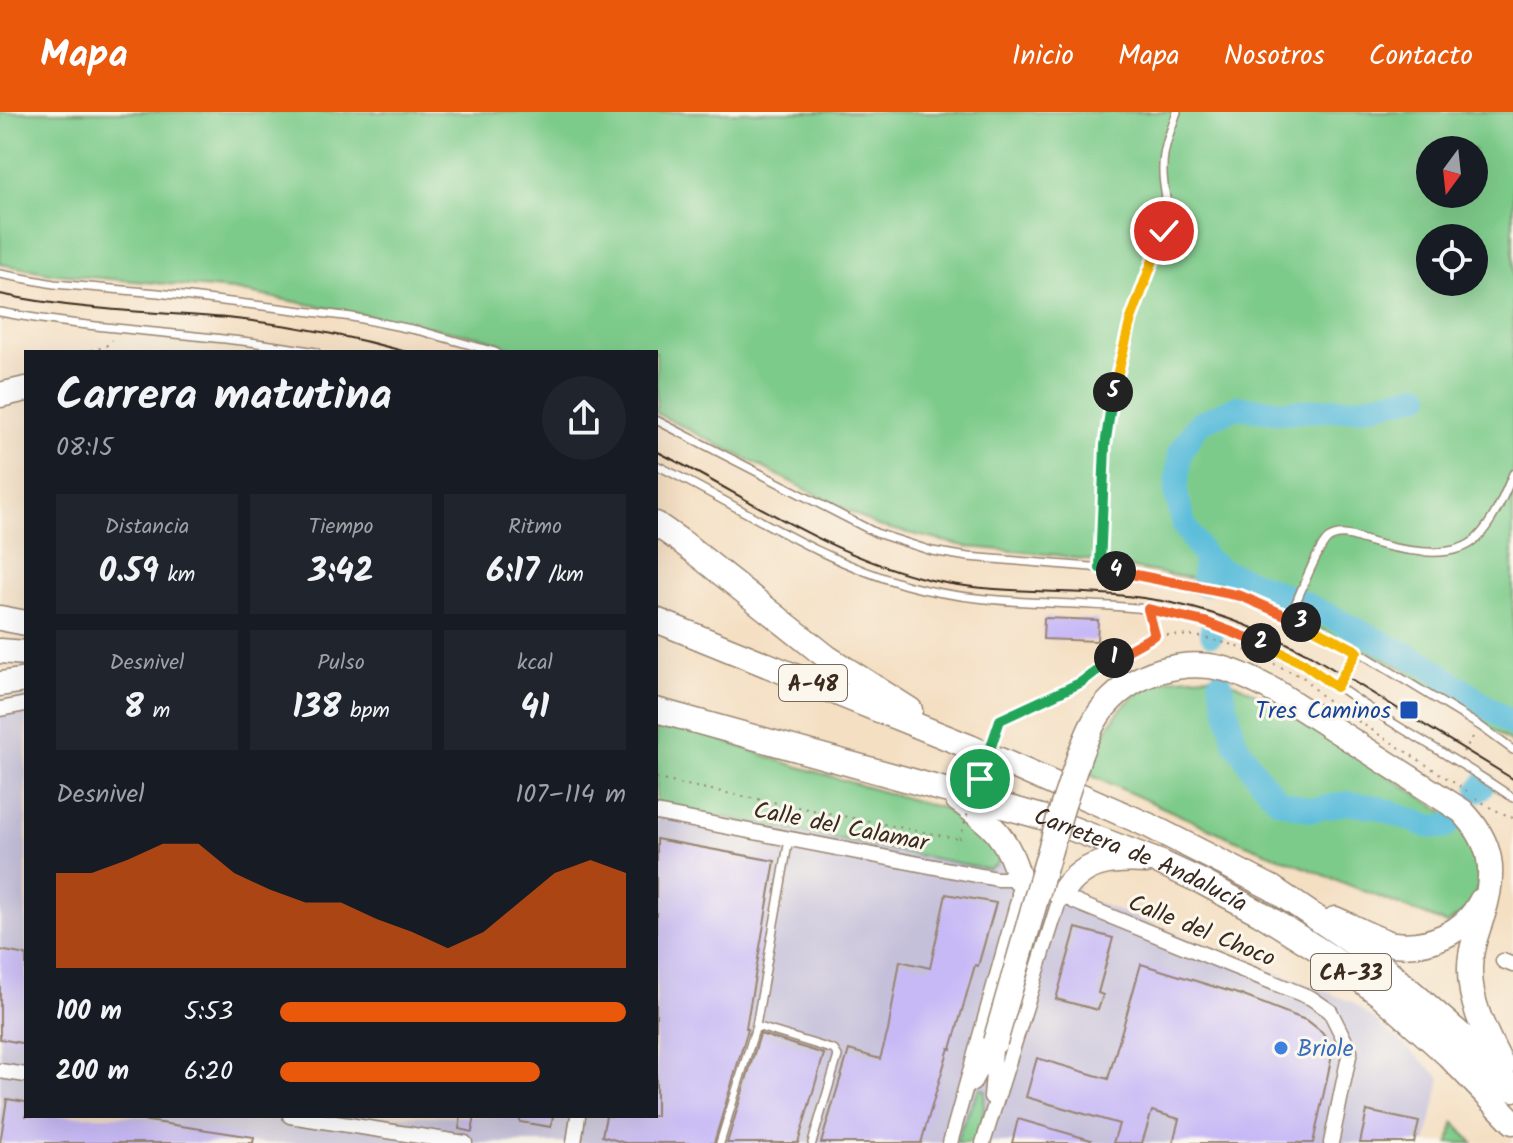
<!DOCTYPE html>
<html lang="es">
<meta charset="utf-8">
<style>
:root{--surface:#171b24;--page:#20242c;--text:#f1f3f6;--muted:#9ea1a6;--accent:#ea580c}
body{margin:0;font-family:Kalam,sans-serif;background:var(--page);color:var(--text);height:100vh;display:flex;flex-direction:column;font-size:30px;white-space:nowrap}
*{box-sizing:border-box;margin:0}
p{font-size:26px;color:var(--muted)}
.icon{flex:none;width:44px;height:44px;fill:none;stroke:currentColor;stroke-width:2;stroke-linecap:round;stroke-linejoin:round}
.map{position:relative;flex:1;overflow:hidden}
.side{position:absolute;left:24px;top:238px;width:634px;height:768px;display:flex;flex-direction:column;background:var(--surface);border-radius:0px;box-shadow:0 8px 32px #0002}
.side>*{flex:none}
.needle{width:52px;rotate:195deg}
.fabs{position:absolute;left:1416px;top:24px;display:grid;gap:16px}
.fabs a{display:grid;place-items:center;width:72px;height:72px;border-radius:50%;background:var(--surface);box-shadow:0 8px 32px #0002;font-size:40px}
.pin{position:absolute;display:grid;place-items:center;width:68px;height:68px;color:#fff;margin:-34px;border:4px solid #fff;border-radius:50%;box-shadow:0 2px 8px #0007}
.km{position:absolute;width:40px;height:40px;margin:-20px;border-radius:50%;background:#222;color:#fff;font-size:22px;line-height:40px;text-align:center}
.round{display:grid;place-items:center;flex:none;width:84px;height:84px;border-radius:42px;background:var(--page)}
.headline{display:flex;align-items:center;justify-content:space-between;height:136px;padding:0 32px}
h1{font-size:44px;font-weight:700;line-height:60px}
.stats{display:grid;grid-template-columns:repeat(3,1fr);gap:12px;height:136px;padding:8px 32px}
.stats div{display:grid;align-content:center;border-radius:0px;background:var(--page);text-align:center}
.stats b{font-size:34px;font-weight:700}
.stats small{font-size:22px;font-weight:400}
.stats p{font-size:22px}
.chart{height:224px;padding:16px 32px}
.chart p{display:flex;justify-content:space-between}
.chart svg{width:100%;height:144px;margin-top:8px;fill:var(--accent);opacity:.7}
ul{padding:0 32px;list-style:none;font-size:26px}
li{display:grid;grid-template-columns:128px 96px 1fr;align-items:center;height:60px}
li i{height:20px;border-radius:10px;background:var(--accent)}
header{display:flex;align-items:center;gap:48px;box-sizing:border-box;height:112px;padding:0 40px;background:var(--accent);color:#fff}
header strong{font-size:38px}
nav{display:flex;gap:44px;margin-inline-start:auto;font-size:28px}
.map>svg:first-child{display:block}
.industrial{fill:#c5c0da}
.green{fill:#7dcb8a;stroke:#5c7a54;stroke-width:2;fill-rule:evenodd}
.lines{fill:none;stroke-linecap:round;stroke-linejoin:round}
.river{stroke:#5dbedb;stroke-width:24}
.building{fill:#c7b9f6}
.service-casing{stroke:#988470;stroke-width:10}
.minor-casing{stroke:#988470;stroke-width:17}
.motorway-casing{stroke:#988470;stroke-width:27}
.path{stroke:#988470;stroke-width:2;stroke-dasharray:2 6;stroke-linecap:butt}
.service{stroke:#fff;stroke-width:7}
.minor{stroke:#fff;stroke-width:14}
.motorway{stroke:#fff;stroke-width:24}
.tram{stroke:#3b2a1e;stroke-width:2}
.motorway-bridge-casing{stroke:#988470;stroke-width:27;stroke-linecap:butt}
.path-bridge{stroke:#988470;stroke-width:2;stroke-dasharray:2 6;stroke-linecap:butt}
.motorway-bridge{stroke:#fff;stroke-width:24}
.split-1-casing{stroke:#fff;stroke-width:16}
.split-2-casing{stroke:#fff;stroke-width:16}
.split-3-casing{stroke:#fff;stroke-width:16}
.split-4-casing{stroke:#fff;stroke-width:16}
.split-5-casing{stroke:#fff;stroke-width:16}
.split-6-casing{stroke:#fff;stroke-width:16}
.split-1{stroke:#22a559;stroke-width:10}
.split-2{stroke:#f0652b;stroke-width:10}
.split-3{stroke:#f5b400;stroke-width:10}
.split-4{stroke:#f0652b;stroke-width:10}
.split-5{stroke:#22a559;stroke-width:10}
.split-6{stroke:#f5b400;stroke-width:10}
.transit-dot{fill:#1a4fb4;stroke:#fbf7ec;stroke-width:3}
.shop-dot{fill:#3f7fe0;stroke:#fbf7ec;stroke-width:3}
.labels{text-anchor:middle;stroke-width:6;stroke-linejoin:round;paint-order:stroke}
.shield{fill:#fbf7ec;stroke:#75685c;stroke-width:2}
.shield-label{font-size:22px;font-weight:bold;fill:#3b2a1e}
.transit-label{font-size:24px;fill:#164399;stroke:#fbf7ec;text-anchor:end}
.street-label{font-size:24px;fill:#3b2a1e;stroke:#fbf7ec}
.shop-label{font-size:24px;fill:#366cbe;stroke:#fbf7ec;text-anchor:start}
</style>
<header>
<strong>Mapa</strong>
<nav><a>Inicio</a><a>Mapa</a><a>Nosotros</a><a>Contacto</a></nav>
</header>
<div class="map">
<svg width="1513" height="1031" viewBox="0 0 1513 1031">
<rect width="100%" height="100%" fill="#fbf7ec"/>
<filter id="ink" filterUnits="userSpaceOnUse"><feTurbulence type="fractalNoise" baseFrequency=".0125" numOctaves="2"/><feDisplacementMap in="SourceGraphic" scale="16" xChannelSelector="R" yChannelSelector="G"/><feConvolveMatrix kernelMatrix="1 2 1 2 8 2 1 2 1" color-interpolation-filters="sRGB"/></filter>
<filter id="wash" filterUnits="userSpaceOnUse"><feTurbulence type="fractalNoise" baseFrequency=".006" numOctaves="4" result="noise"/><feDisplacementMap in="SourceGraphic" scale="32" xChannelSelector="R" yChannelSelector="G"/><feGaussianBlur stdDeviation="1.8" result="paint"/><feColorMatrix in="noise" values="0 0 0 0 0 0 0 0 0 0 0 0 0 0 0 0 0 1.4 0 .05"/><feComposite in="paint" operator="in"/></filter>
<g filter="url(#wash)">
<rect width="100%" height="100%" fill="#f4dfc3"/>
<path class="industrial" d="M26,585V1004H656V692L988,757L1000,745L1079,773L1076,779L1079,784L1352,890L1398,927L1441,966L1426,1031H0V589Z"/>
<path class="green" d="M0,0H1513V632L1404,557L1230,473L1057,443L969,435L878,414L656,301V240H521L482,225L233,178L56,162L0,152ZM1430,38H1474V82H1430ZM1430,126H1474V170H1430Z
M1209,564L1237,572L1270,589L1440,697C1467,718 1484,736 1478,773C1476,781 1473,791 1467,796C1462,802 1453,807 1447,812L1231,726L1088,662C1101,621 1124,576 1171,567C1183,565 1197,565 1209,564Z
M656,609L708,623L780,649L866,675L945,697L963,705L990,726L1000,745L996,753L988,757L656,692Z
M980,976L985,978L983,1006L977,1031H956L961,1016Z
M1454,1010L1473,1031H1449Z"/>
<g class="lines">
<path class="river" d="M1419,283L1359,296L1283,300L1237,295L1199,311L1180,340L1176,381L1184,413L1205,446L1223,459L1243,466L1306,492L1427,553L1513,613
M1203,472L1205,446
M1212,517V522
M1220,570L1235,630L1258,665L1279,689L1312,698L1347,691L1376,695L1428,714L1444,715L1455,708
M1479,678L1484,672"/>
</g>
<g id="blocks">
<path class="building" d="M1044,506L1098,508L1097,529L1043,527Z
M656,727L775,749L746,916L748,917L714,1031H625L602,1024L606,1004H656Z
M946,782L996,791L978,854L975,853L951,937L949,936L921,1031H821L849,938L880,947L888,919L900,849L930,856Z
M1076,816L1113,826L1098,881L1103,883L1098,898L1056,887Z
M0,838L26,843V932L0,927Z
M1141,852L1241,883L1308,909L1322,920L1327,927L1331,938V948L1313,1031H1173L1179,1007L1152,999L1142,1031H1113L1119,1012L1026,985L1037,946L1108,967Z
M760,922L824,942L798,1031H727Z
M7,987L26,990V1004H115L254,1025L253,1031H0Z
M1367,999L1419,1010L1414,1031H1360Z
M461,1004H475L472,1020L459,1017Z
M520,1004H553L551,1015L520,1010Z
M1018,1007L1091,1028L1090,1031H1012Z"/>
</g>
</g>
<g filter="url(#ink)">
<use href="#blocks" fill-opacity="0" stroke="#988470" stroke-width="2"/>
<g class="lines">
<g class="service-casing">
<path id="service" d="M0,162L54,172L158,181L352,205L421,219L495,240
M0,200C104,220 212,221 316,240
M656,308L876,421L932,439L968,445L1091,455L1191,473L1241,484L1290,505L1357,539L1480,614L1513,638
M656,353C739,393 817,448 906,473C986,495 1065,488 1146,497C1193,503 1265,526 1305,552C1332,570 1357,589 1385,606C1428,633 1472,657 1513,686
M1100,456C1103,390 1102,324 1117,259C1129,206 1152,158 1168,106C1168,89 1162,73 1163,55C1163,36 1171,18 1177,0
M1148,497L1155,523
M1290,505C1297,489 1317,436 1328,427C1340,419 1352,424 1364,428C1393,437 1453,451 1477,426C1494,409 1504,383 1513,362
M756,914L834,938L838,944L812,1031
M720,1031L756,914L789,727"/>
</g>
<g class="minor-casing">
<path id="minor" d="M0,597L26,592
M656,701L997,767H1019V785L950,1031
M1503,849L1513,853
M0,959L26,963
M973,972L995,930
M991,985L995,938
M290,1004L465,1031
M574,1031L578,1004
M983,1031L1061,783L1075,790L1311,886L1330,899L1350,939L1331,1031"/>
</g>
<g class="motorway-casing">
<g id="motorway">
<path d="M0,283L26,277"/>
<path d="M656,412L682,430L828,546L910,598"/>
<path d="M0,506L26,511"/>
<path d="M656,508L970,635L1150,714L1272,776L1346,826L1383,855L1462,924L1513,977"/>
<path d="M0,539L26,541"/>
<path d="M0,572L26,568"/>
<path id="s1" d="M656,598L1042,705L1159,750L1202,770L1260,801L1332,846L1383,885L1448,943L1513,1010"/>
<path d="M1080,642C1087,625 1093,607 1106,593C1135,560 1183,546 1225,557C1243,562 1259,571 1276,580L1462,699C1493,731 1496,760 1483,802C1477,820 1470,838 1470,856C1469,893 1487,924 1503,956"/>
<path d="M958,688C992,712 1008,725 1019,767"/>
<path d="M1061,783C1082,749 1110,747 1146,749"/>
<path d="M1335,807C1349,813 1381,830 1394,832C1428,836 1465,821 1481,789"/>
</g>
</g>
<path class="path" d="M83,240L105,235L112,228
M1167,523L1196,524L1234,533L1304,566L1318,581L1336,595
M1342,566L1353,547
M1080,571L1116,544L1145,528
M1358,609L1467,679
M1463,640L1475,622
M656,667L959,727
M1476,686L1491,696L1513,706"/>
<use href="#service" class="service"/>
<use href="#minor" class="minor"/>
<use href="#motorway" class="motorway"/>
<path class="tram" d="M0,182C74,198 151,200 226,206C287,212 349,224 407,240
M656,339C746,384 831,445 931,468C1001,484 1073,476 1143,486C1202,494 1258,515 1310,543L1513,667"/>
<g class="motorway-bridge-casing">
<path id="motorway-bridge" d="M995,930L1062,696L1080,642"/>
</g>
<path class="path-bridge" d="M959,727L1000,608L1080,571"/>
<use href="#motorway-bridge" class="motorway-bridge"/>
</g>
</g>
<g class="lines" filter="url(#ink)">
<g class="split-1-casing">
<path id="split-1" d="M980,667L1000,608L1080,571L1114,546"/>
</g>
<g class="split-2-casing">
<path id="split-2" d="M1114,546L1155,523L1148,497L1205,510L1261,531"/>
</g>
<g class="split-3-casing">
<path id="split-3" d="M1261,531L1303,551L1336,575L1357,539L1301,510"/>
</g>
<g class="split-4-casing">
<path id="split-4" d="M1116,459L1241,484L1301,510"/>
</g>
<g class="split-5-casing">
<path id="split-5" d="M1113,280L1105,334L1100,456L1116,459"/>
</g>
<g class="split-6-casing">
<path id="split-6" d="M1113,280L1131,207L1164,119"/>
</g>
<use href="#split-1" class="split-1"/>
<use href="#split-2" class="split-2"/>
<use href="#split-3" class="split-3"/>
<use href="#split-4" class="split-4"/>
<use href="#split-5" class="split-5"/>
<use href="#split-6" class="split-6"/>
</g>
<rect class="transit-dot" x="1399" y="588" width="20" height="20" rx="4"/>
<circle class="shop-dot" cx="1281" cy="936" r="8"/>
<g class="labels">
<g class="shield">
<rect x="779" y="553" width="68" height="36" rx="6"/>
<rect x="1311" y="842" width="80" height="36" rx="6"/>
</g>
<g class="shield-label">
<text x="813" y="579">A-48</text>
<text x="1351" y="868">CA-33</text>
</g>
<g class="transit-label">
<text x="1391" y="606">Tres Caminos</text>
</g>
<g class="street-label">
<text transform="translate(841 714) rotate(11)" y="8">Calle del Calamar</text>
<text dy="8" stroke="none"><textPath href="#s1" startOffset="508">Carretera de Andalucía</textPath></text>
<text transform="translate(1202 818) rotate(22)" y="8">Calle del Choco</text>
</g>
<g class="shop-label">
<text x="1297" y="944">Briole</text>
</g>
</g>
</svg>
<div class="fabs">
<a><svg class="needle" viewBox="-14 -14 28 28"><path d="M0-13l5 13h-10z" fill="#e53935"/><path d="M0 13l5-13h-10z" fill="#9ea1a6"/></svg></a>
<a><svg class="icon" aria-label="locate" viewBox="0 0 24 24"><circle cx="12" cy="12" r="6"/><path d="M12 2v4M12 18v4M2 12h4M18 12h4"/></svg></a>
</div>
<div class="pin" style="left:980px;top:667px;background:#1e9e55"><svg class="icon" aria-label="arrive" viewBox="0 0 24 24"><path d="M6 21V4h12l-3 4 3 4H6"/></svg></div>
<div class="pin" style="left:1164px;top:119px;background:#d93025"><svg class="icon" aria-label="check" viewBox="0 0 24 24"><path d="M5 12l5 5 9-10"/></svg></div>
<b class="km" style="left:1114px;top:546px">1</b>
<b class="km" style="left:1261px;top:531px">2</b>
<b class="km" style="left:1301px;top:510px">3</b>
<b class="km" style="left:1116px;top:459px">4</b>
<b class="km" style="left:1113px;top:280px">5</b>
<section class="side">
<div class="headline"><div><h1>Carrera matutina</h1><p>08:15</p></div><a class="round"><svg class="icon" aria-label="share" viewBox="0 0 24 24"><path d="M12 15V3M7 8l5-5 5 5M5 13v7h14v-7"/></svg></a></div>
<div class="stats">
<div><p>Distancia</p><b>0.59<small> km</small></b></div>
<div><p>Tiempo</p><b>3:42</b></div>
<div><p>Ritmo</p><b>6:17<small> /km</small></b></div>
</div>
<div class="stats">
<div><p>Desnivel</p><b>8<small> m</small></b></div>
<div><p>Pulso</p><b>138<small> bpm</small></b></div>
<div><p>kcal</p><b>41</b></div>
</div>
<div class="chart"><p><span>Desnivel</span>107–114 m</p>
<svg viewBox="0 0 160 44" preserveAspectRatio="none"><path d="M0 44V15L10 15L20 11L30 6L40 6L50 15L60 20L70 24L80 24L90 29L100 33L110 38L120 33L130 24L140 15L150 11L160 15V44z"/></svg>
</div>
<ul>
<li><b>100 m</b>5:53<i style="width:100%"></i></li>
<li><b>200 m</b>6:20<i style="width:75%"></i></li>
</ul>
</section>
</div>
